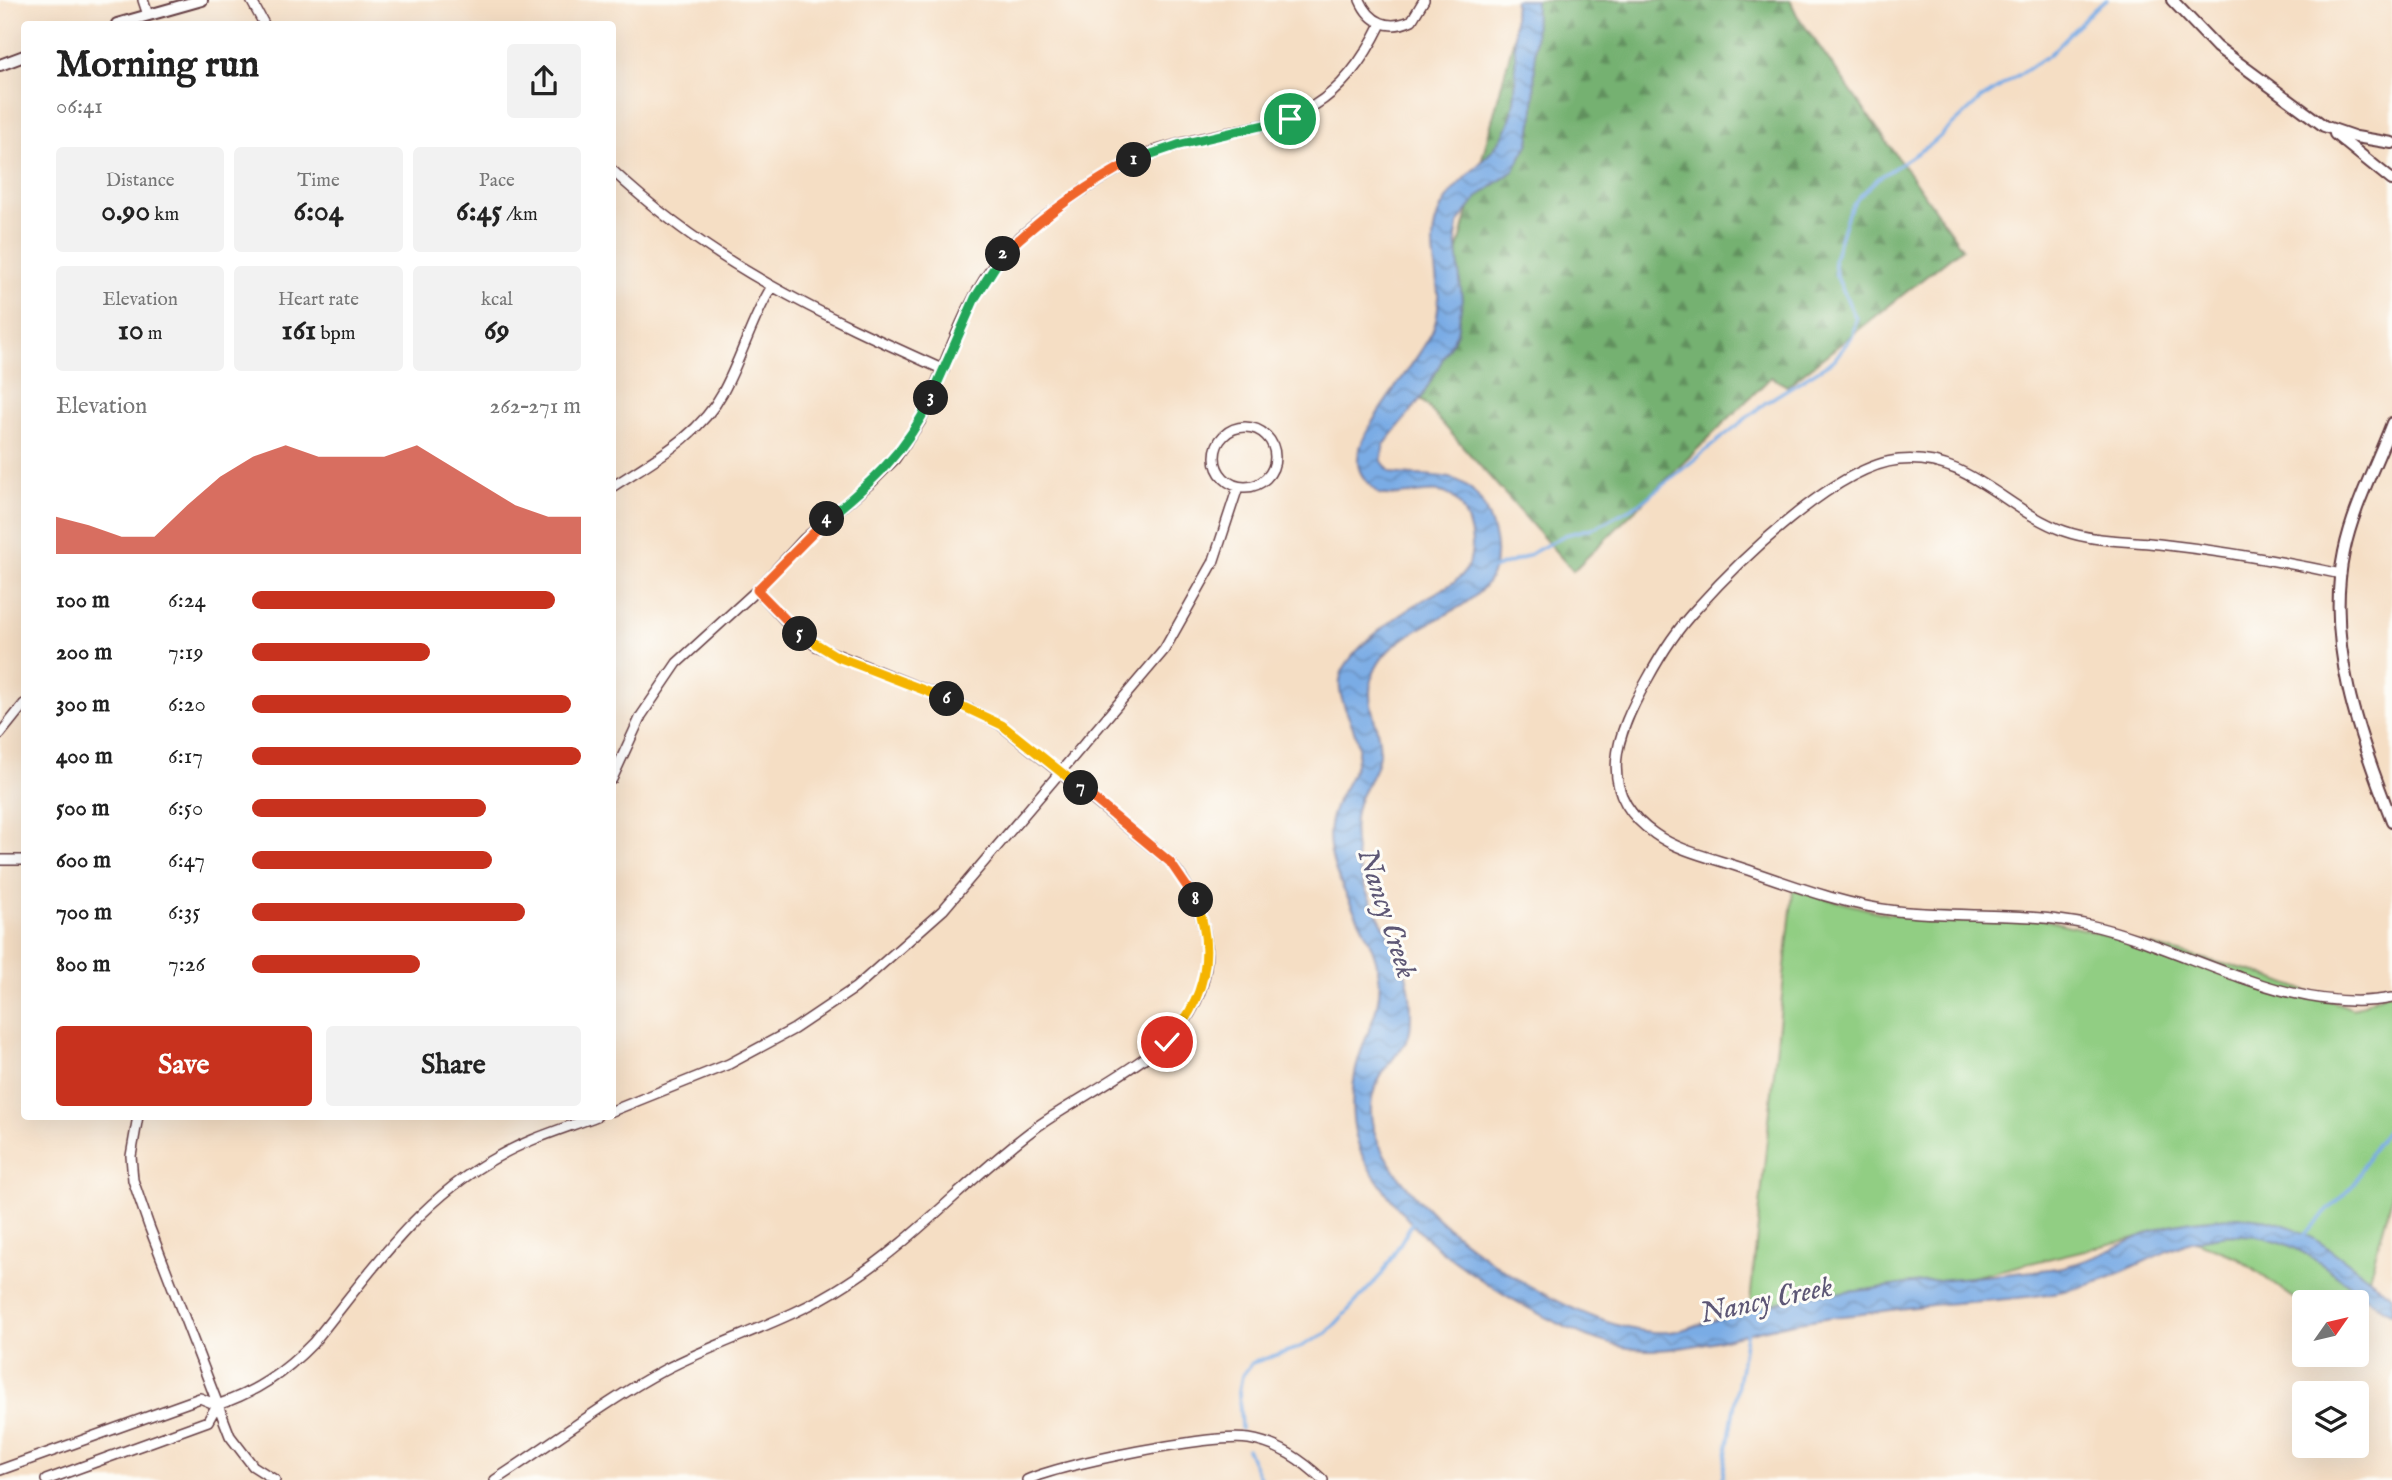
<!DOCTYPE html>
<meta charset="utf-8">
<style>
:root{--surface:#fff;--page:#f2f2f2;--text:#222;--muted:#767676;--accent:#c8321e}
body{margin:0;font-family:"IM FELL English",serif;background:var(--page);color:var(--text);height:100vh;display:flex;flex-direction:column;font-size:26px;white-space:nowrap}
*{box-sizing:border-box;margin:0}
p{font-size:23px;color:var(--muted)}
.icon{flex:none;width:38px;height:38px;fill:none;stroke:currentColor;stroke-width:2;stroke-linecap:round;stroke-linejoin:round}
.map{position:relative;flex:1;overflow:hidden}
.details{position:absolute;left:21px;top:21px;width:595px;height:1099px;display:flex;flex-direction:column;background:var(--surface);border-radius:7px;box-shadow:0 7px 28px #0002}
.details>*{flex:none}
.needle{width:46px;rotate:56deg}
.controls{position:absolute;left:2292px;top:1290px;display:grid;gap:14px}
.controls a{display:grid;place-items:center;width:77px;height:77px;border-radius:7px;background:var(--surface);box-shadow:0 7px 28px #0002;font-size:35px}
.pin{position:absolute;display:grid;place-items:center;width:60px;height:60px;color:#fff;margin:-30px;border:4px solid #fff;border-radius:50%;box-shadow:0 2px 7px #0007}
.km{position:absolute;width:35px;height:35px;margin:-18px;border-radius:50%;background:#222;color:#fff;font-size:19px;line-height:35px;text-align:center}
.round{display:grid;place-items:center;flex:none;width:74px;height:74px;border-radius:7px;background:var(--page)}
.head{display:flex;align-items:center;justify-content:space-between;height:119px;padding:0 35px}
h1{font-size:38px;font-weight:700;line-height:52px}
.figures{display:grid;grid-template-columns:repeat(3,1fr);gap:10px;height:119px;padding:7px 35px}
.figures div{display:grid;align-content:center;border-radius:7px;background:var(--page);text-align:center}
.figures b{font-size:30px;font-weight:700}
.figures small{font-size:19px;font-weight:400}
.figures p{font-size:19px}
.chart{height:196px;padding:14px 35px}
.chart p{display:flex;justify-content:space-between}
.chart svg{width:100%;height:126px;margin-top:7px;fill:var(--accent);opacity:.7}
.primary-button{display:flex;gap:14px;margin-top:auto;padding:14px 35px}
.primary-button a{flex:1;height:80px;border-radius:7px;background:var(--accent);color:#fff;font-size:28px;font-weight:700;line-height:80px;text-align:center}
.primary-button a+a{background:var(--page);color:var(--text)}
ul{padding:0 35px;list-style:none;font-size:23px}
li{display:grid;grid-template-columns:112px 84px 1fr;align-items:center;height:52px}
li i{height:18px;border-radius:9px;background:var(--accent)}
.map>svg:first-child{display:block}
.forest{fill:url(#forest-firs);stroke:#5f684e;stroke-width:2}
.park{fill:#91ce83;stroke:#6e7657;stroke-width:2}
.water{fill:url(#water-waves);stroke:#626688;stroke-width:2}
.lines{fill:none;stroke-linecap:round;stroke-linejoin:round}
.stream{stroke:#7aace5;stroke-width:3.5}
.minor-casing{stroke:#643c42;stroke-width:12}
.tertiary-casing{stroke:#643c42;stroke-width:14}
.minor{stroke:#fff;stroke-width:9}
.tertiary{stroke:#fff;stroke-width:10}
.split-1-casing{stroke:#fff;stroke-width:14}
.split-2-casing{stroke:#fff;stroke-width:14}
.split-3-casing{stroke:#fff;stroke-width:14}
.split-4-casing{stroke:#fff;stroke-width:14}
.split-5-casing{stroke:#fff;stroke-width:14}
.split-6-casing{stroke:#fff;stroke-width:14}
.split-7-casing{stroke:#fff;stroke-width:14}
.split-8-casing{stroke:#fff;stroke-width:14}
.split-9-casing{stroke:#fff;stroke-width:14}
.split-1{stroke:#22a559;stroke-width:9}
.split-2{stroke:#f0652b;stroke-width:9}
.split-3{stroke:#22a559;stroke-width:9}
.split-4{stroke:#22a559;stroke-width:9}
.split-5{stroke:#f0652b;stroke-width:9}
.split-6{stroke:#f5b400;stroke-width:9}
.split-7{stroke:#f5b400;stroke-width:9}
.split-8{stroke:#f0652b;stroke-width:9}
.split-9{stroke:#f5b400;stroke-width:9}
.labels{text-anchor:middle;stroke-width:6;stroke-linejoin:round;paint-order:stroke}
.water-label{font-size:30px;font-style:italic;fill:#5d5775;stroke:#fdfcf7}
</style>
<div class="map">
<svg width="2392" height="1480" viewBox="0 0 2392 1480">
<defs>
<pattern id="forest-firs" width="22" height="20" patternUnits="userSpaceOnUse" patternTransform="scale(1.75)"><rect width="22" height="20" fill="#74b171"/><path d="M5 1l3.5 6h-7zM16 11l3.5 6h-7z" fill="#618f5d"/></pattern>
<pattern id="water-waves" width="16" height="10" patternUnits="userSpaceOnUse" patternTransform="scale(1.75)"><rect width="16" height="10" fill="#7aace5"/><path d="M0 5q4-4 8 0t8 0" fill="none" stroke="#668bba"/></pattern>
</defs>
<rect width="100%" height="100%" fill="#fdfcf7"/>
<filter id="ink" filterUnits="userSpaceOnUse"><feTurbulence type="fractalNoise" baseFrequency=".0143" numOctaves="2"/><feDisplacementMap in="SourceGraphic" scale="14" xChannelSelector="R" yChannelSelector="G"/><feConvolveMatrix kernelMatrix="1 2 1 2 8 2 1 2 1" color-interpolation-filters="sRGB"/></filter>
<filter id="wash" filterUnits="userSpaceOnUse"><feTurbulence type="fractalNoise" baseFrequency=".00686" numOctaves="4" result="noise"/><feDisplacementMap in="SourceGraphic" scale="28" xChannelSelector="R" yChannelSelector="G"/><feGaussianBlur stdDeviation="1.57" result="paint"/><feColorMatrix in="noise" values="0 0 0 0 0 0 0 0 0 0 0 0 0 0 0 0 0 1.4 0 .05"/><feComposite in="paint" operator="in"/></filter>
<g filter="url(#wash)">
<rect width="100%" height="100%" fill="#f5dec4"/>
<path class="forest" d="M1524,0H1790L1797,15L1962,248L1787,386L1771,377L1573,571L1419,397Z"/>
<path class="park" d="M1793,890L1887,914L2026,915L2256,972L2353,1009L2392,990V1197L2357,1320V1302H2305V1306L2236,1257L2168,1230L1747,1331Z"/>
<path class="water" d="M1515,0H1536L1534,110L1529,143L1513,171L1479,196L1459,221L1456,237L1462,301L1457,333L1422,397L1384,445L1381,460L1391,473C1440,480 1473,464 1492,527C1522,624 1386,608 1371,683C1366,708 1382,730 1379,754C1377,771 1367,783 1360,798C1350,821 1355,853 1361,877C1373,918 1406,951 1410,995C1411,1006 1412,1024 1409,1035C1407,1042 1401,1049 1396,1055C1378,1077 1366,1097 1373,1127C1395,1214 1581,1339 1669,1332C1682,1331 1695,1325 1708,1322C1741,1313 1774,1302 1808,1295C1826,1292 1846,1293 1864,1290C1883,1288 1901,1284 1920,1282C1967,1276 2015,1275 2063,1267C2102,1258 2127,1240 2163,1227C2178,1222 2194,1221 2210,1219C2296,1207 2328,1251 2392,1295V1314C2347,1289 2310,1243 2256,1236C2188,1228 2148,1266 2088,1285C2040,1299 1990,1300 1941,1304C1912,1307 1882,1311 1853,1315C1830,1317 1807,1320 1784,1325C1739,1334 1696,1350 1649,1350C1586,1351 1468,1277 1423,1235C1404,1217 1388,1196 1373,1174C1350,1143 1348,1099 1358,1061C1366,1033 1383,1006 1379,976C1374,930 1336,894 1330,847C1323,800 1362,778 1358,745C1355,721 1331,695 1343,670C1357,643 1400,614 1425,599C1436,592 1449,587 1459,578C1469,569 1472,556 1472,543C1471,529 1467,517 1460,505C1443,478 1408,501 1379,494C1370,486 1360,477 1358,464C1354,431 1417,365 1432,332C1451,290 1419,252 1441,208C1459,173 1501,157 1511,116C1521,77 1511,39 1515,0Z"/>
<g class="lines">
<path class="stream" d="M1492,569L1523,558L1565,535L1596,527L1639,504L1765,403L1834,360L1853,335L1856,319L1836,275L1834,259L1848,213L1858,198L1877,179L1934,142L1981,99L2049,55L2094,9L2107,0
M2303,1236L2354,1184L2369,1155L2392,1123
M1241,1429L1239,1391L1242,1376L1252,1363L1298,1348L1327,1333L1382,1274L1414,1220
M1247,1449L1261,1480
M1722,1480L1747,1330"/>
</g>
</g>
<g filter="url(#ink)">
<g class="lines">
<g class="minor-casing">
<path id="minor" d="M143,0L148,15
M251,0L264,24
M1360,0C1370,23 1389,31 1412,20L1424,0
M612,170C711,264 822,315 944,370
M1215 457a30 30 0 1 1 60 0a30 30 0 1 1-60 0Z
M612,487C653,460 699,437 723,392C741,359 751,321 771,288
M2341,574C2281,561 2221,551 2159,544C2127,540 2095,542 2064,531C2005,510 1968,453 1899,460C1836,466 1739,561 1697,608C1677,629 1661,654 1647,680C1617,733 1593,791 1655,834C1680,852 1717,859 1745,869C1795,886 1844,905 1897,911C1960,918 2026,911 2089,925C2187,947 2290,1017 2392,998
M0,734L24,704
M612,779L641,716L677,663L757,590L804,539L872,482L895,459L920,422C944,370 964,300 1001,256C1030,222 1116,165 1158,150C1261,116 1324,141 1381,24
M0,860H24
M612,1111L729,1064L794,1029L855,988L943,910L1164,650L1213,563L1238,487
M138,1116L131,1156L133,1180L149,1226L230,1436L253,1466L275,1480
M0,1470L200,1398L217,1405C256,1392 284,1373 313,1343C368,1275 418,1200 497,1157C528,1139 563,1129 597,1116
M46,1480L208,1421L217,1405
M495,1480C551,1444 606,1401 664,1370C723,1339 790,1321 846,1284C914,1241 969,1177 1034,1129C1077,1097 1165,1057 1190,1013C1220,961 1207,906 1170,862L1001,725L955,702L816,646L789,625L757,590
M1027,1480C1060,1464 1214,1433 1249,1439C1279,1444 1302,1460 1323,1480"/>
</g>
<g class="tertiary-casing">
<path id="tertiary" d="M2172,0L2217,47L2324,126L2356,137L2392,143
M117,24L202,0
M0,65L24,56
M2335,134L2392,180
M2392,423C2376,465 2353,508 2344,552C2325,643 2359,737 2392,821"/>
</g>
<use href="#minor" class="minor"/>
<use href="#tertiary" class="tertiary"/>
</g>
</g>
<g class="lines" filter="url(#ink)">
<g class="split-1-casing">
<path id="split-1" d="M1134,160L1178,145L1290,119"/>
</g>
<g class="split-2-casing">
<path id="split-2" d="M1003,254C1041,218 1087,184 1134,160"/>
</g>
<g class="split-3-casing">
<path id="split-3" d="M931,398L975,298L1003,254"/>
</g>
<g class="split-4-casing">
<path id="split-4" d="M827,519C871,483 907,451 931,398"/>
</g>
<g class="split-5-casing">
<path id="split-5" d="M800,634L757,590L827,519"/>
</g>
<g class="split-6-casing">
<path id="split-6" d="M800,634L838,657L947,699"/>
</g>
<g class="split-7-casing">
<path id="split-7" d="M947,699L1002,725L1081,788"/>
</g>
<g class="split-8-casing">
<path id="split-8" d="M1081,788L1170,862L1196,900"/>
</g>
<g class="split-9-casing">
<path id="split-9" d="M1167,1042C1205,1001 1216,953 1196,900"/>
</g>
<use href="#split-1" class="split-1"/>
<use href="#split-2" class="split-2"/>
<use href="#split-3" class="split-3"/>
<use href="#split-4" class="split-4"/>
<use href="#split-5" class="split-5"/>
<use href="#split-6" class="split-6"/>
<use href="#split-7" class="split-7"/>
<use href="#split-8" class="split-8"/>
<use href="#split-9" class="split-9"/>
</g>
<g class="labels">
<g class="water-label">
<text transform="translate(1388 913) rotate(72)" y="10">Nancy Creek</text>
<text transform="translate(1766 1299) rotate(-12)" y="10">Nancy Creek</text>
</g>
</g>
</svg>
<div class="controls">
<a><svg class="needle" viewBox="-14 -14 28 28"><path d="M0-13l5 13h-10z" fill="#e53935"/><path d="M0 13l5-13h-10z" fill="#767676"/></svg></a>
<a><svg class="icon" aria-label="layers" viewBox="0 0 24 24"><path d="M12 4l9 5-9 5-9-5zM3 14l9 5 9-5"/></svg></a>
</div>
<div class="pin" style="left:1290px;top:119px;background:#1e9e55"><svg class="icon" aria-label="arrive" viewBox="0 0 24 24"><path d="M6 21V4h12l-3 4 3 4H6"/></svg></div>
<div class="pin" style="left:1167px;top:1042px;background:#d93025"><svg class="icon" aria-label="check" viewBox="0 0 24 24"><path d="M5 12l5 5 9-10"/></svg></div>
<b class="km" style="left:1134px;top:160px">1</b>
<b class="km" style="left:1003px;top:254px">2</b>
<b class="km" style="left:931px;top:398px">3</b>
<b class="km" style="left:827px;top:519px">4</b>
<b class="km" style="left:800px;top:634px">5</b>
<b class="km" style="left:947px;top:699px">6</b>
<b class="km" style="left:1081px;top:788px">7</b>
<b class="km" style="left:1196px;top:900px">8</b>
<section class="details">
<div class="head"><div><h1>Morning run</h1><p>06:41</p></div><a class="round"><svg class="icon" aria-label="share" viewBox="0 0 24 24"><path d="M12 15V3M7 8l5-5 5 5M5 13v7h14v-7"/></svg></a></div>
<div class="figures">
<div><p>Distance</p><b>0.90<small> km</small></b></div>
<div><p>Time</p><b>6:04</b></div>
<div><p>Pace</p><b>6:45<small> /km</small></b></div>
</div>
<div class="figures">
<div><p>Elevation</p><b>10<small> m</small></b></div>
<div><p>Heart rate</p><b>161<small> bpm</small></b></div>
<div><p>kcal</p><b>69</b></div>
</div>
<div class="chart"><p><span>Elevation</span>262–271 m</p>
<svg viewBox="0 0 160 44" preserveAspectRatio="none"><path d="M0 44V31L10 34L20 38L30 38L40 27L50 17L60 10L70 6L80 10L90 10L100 10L110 6L120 13L130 20L140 27L150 31L160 31V44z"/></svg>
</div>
<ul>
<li><b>100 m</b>6:24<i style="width:92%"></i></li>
<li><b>200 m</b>7:19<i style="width:54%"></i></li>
<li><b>300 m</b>6:20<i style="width:97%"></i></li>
<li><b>400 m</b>6:17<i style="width:100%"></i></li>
<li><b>500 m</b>6:50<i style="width:71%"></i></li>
<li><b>600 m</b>6:47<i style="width:73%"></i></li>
<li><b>700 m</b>6:35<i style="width:83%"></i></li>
<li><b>800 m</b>7:26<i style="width:51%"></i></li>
</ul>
<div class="primary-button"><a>Save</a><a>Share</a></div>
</section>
</div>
